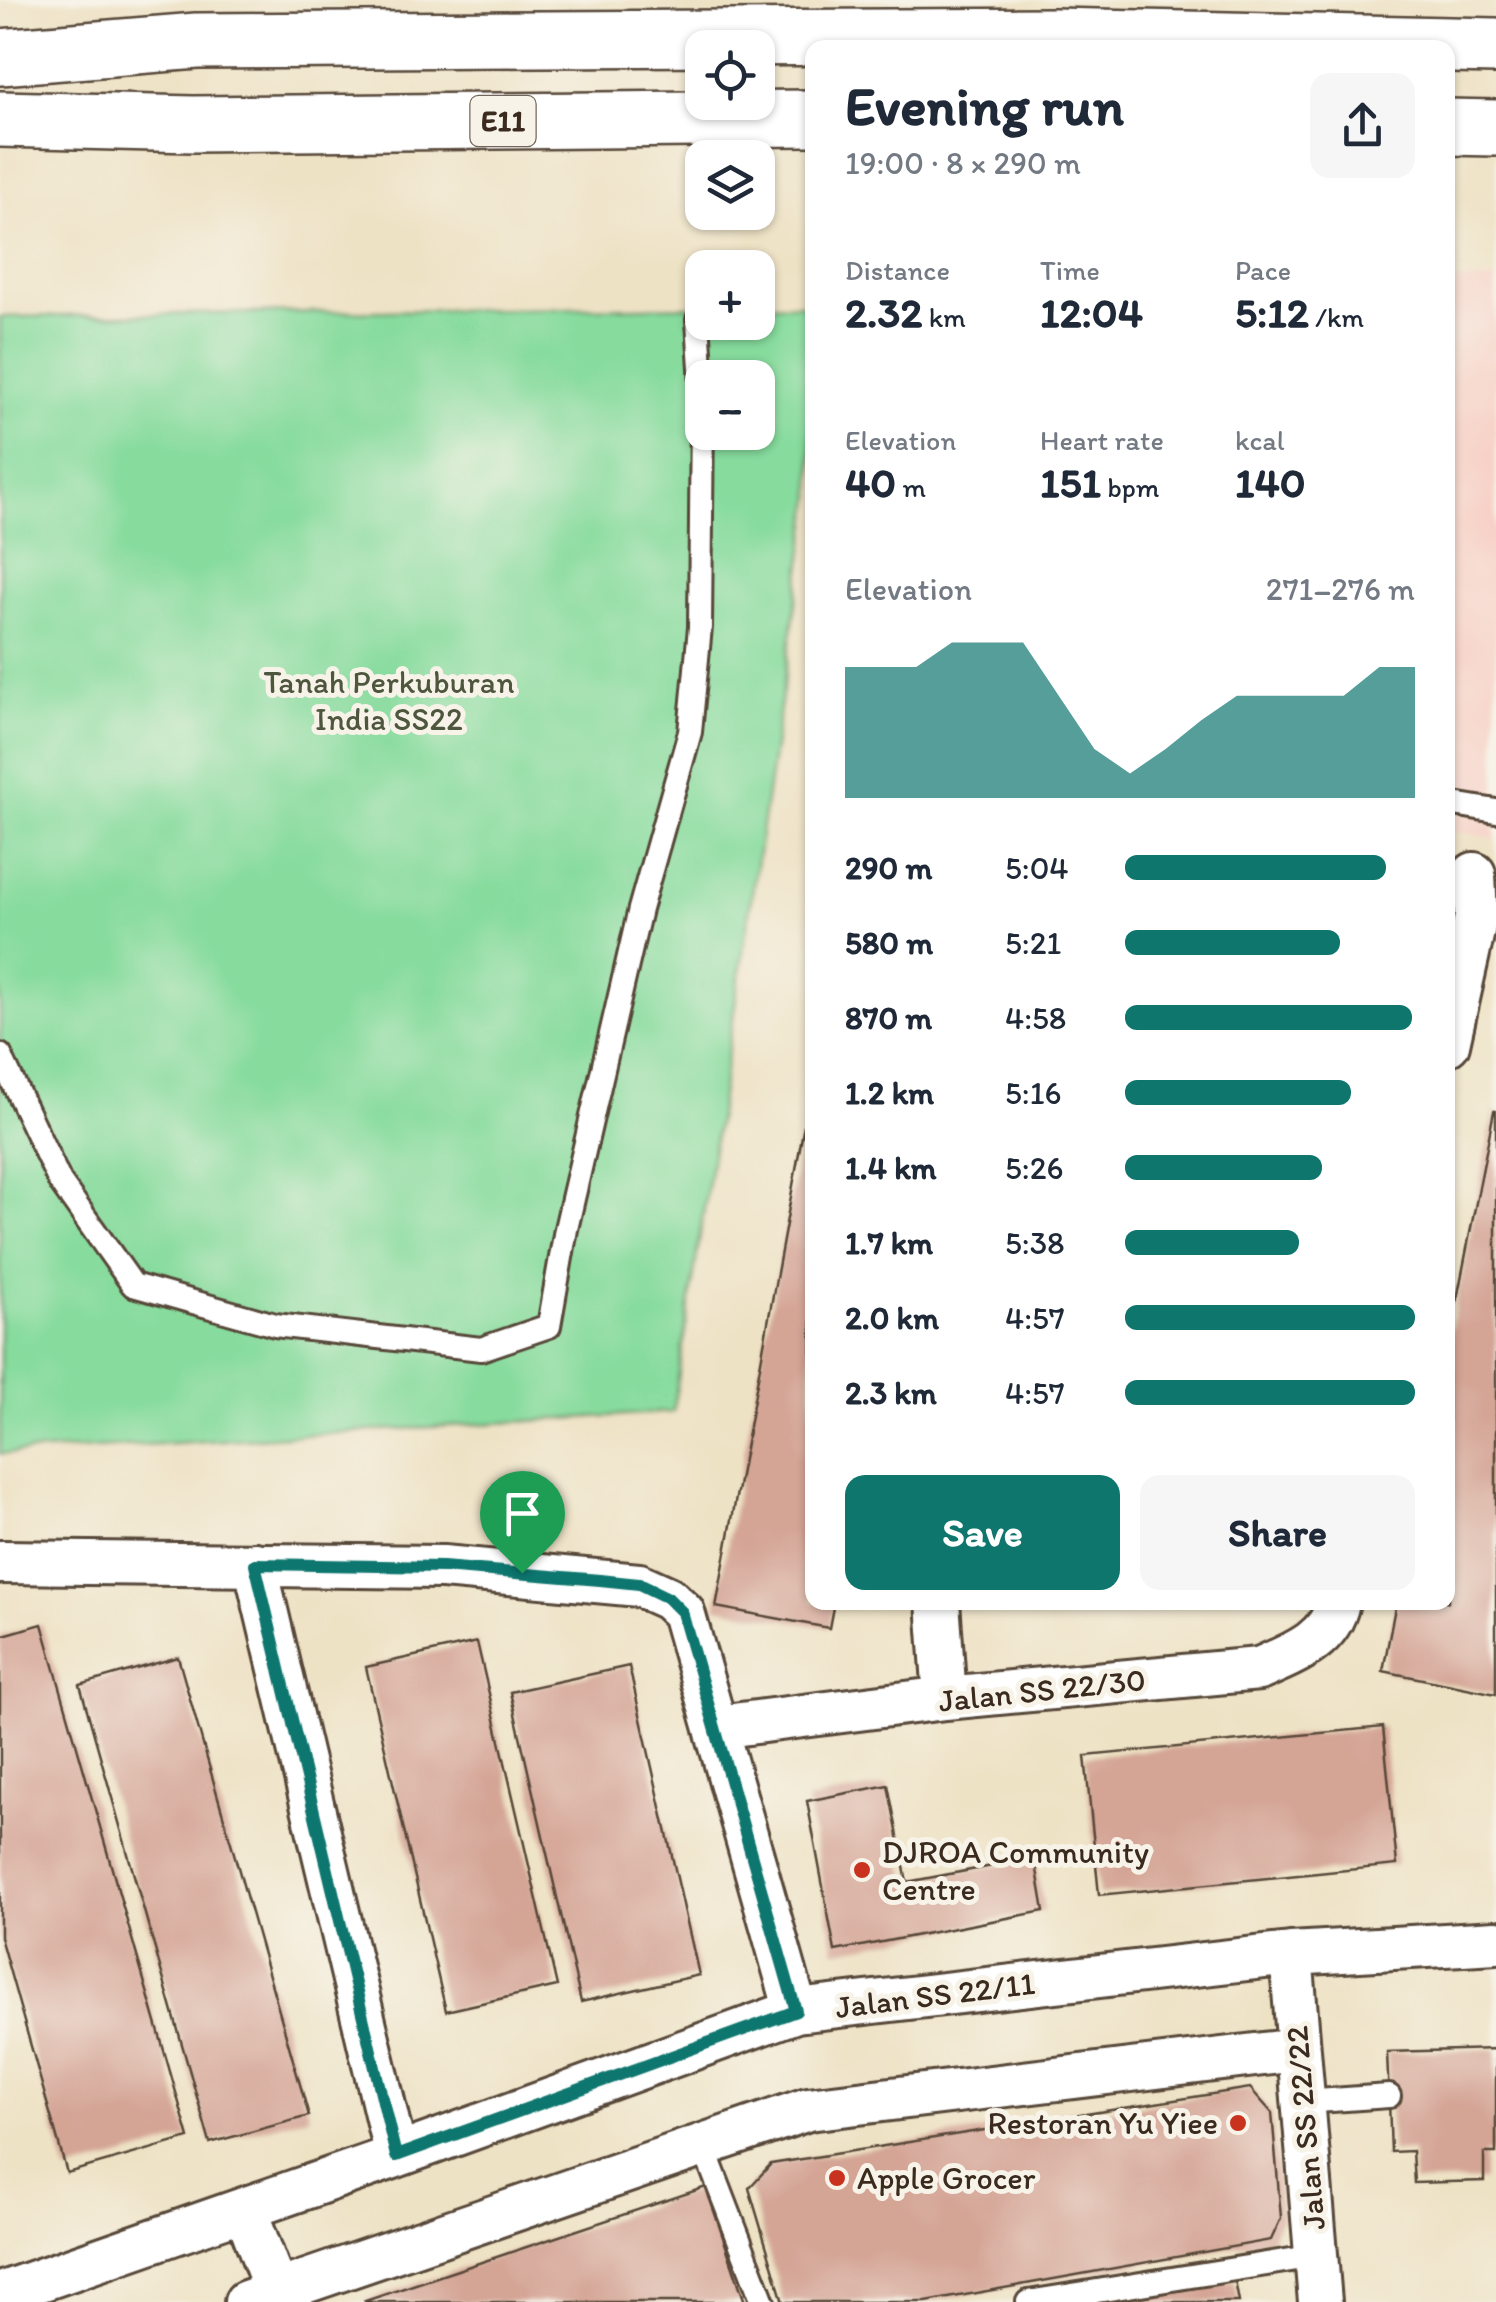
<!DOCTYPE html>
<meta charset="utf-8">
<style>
:root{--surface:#fff;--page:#f6f6f7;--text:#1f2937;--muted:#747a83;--accent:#0f766e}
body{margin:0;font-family:Itim,sans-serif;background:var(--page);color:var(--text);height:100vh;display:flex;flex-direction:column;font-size:38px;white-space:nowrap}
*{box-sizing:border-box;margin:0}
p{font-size:32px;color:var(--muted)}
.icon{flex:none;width:55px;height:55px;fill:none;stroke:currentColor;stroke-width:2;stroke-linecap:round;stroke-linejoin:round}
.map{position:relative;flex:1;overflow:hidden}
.details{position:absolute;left:805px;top:40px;width:650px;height:1570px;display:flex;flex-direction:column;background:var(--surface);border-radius:20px;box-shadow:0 2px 8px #0004}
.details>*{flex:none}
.fabs{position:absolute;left:685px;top:30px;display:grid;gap:20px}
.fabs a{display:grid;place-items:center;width:90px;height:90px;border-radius:20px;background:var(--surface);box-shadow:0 2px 8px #0004;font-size:50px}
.pin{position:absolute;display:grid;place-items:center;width:85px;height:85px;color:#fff;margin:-102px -42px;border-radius:50% 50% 50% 0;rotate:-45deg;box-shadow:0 0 10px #0007}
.pin .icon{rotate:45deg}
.round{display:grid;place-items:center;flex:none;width:105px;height:105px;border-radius:20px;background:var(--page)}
.overview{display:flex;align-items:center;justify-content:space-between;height:170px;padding:0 40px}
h1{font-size:55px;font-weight:700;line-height:75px}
.figures{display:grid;grid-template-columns:repeat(3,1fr);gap:15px;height:170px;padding:10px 40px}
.figures div{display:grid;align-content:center}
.figures b{font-size:42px;font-weight:700}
.figures small{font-size:28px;font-weight:400}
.figures p{font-size:28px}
.chart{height:280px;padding:20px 40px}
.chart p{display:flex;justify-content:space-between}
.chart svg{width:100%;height:180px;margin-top:10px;fill:var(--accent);opacity:.7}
.cta{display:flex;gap:20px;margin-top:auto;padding:20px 40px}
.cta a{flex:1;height:115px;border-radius:20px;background:var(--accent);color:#fff;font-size:40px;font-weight:700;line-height:115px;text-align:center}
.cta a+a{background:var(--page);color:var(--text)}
ul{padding:0 40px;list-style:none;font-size:32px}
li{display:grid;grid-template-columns:160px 120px 1fr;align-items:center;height:75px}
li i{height:25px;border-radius:12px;background:var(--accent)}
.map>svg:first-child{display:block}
.built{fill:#f7d1c7}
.green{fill:#86db9d;stroke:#60825e;stroke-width:2.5;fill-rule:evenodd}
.building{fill:#d4a495}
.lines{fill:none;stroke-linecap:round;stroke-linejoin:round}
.lane-casing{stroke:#564637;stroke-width:28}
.street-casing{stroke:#564637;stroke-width:48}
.highway-casing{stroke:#564637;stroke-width:60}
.lane{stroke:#fff;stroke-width:22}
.street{stroke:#fff;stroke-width:42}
.highway{stroke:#fff;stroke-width:55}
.route-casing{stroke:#fff;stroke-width:20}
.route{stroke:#0f766e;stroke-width:12}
.poi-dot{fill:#c8321e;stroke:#f7f3e8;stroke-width:4}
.labels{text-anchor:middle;stroke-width:10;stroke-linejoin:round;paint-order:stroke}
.shield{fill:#f7f3e8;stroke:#73665b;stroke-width:2.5}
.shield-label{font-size:30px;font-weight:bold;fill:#3b2a1e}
.park-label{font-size:32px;fill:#4e563e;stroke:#f7f3e8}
.street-label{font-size:32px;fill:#3b2a1e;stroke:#f7f3e8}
.poi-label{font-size:32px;fill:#3b2a1e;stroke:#f7f3e8;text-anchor:start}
</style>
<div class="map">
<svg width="1496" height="2302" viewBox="0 0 1496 2302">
<rect width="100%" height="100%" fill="#f7f3e8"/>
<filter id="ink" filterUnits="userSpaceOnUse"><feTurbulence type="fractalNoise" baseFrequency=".01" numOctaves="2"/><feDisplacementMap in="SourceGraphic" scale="20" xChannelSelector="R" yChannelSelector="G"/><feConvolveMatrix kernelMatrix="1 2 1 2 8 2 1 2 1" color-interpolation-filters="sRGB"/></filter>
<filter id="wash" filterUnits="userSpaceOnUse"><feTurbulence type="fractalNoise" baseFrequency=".0048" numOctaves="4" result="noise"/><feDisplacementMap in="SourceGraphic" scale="40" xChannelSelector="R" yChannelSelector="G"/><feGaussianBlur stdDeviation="2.25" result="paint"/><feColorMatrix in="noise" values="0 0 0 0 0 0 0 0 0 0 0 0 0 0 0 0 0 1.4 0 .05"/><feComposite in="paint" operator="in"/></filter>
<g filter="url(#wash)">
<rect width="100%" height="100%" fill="#eee2c5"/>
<path class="built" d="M1496,280V839L1448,830V281Z"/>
<path class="green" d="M812,304V498L673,1412L0,1454V317L702,306V322H758V305ZM702,378H758V432H702Z"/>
<g id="blocks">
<path class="building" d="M811,1087L812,1602H834L829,1628L716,1607Z
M1494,1111H1496V1694L1383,1671L1396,1602H1448V1345Z
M42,1624L189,2138L67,2173L0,1937V1636Z
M477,1642L557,1986L446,2011L366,1667Z
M178,1657L309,2116L210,2143L80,1685Z
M629,1666L699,1975L581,2002L510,1692Z
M1383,1727L1397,1865L1099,1895L1085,1756Z
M888,1785L907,1882L1035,1858L1044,1911L835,1951L807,1801Z
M1496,2049V2153H1484V2181L1414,2183L1412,2151L1391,2152L1387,2052Z
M1250,2088L1272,2113L1281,2218L1271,2240L926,2302H783L749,2188L771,2164Z
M706,2187L745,2302H366L365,2301Z
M1235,2281L1239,2302H1113V2300Z"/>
</g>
</g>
<g filter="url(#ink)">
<use href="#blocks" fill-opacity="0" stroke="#564637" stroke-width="2.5"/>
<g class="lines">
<g class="lane-casing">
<path id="lane" d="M698,320L702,384
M1448,803L1496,811
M0,1055L60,1182L133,1285L275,1325L481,1349L549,1326L566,1229L640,909L690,732L700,627L702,410
M1303,2102L1389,2096
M702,2143L763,2302
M1028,2302L1316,2256"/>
</g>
<g class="street-casing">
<path id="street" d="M1448,1044L1476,917L1474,874
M0,1562L443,1567L639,1585L668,1598L683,1612L796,2011
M255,1564L396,2156
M938,1602L945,1698
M717,1727L945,1698L1259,1669C1293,1654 1330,1641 1338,1602
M1291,1954L1320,2302
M245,2209L280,2302
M0,2294L396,2156L796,2011L1291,1954L1496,1942
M246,2302L808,2109L1297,2050"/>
</g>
<g class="highway-casing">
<path id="highway" d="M0,57L197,41L1054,36L1496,46
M0,119L193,124L812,118
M1448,127L1496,128"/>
</g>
<use href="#lane" class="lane"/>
<use href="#street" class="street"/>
<use href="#highway" class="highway"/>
</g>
</g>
<g class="lines" filter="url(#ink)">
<g class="route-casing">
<path id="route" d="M255,1564L443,1567L600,1580L639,1584L668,1598L682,1612L796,2011L396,2156Z"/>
</g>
<use href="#route" class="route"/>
</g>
<g class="poi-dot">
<circle cx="862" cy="1870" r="10"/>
<circle cx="1238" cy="2123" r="10"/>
<circle cx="837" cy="2178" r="10"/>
</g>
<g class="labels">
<rect class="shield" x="470.5" y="96" width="65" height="50" rx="8"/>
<g class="shield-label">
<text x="503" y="131">E11</text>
</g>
<g class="park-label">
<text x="389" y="693">Tanah Perkuburan<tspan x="389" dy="37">India SS22</tspan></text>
</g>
<g class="street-label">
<text transform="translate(1042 1690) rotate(-6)" y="11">Jalan SS 22/30</text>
<text transform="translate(935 1995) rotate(-7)" y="11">Jalan SS 22/11</text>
<text transform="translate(1305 2128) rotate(-95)" y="11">Jalan SS 22/22</text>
</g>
<g class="poi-label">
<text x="882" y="1863">DJROA Community<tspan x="882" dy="37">Centre</tspan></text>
<text x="1218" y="2134" text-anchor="end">Restoran Yu Yiee</text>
<text x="857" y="2189">Apple Grocer</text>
</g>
</g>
</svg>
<div class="fabs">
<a><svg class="icon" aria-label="locate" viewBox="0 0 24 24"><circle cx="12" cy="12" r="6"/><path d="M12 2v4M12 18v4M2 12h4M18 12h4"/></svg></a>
<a><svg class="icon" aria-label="layers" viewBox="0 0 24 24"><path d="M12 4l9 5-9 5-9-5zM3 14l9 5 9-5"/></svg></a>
<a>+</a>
<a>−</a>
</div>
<div class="pin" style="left:522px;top:1573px;background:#1e9e55"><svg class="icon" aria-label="arrive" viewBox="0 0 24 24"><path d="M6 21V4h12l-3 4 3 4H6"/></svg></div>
<section class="details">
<div class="overview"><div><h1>Evening run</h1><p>19:00 · 8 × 290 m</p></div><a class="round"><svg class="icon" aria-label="share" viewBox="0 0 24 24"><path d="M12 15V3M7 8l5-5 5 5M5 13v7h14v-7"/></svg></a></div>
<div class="figures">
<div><p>Distance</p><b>2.32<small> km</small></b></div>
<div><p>Time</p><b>12:04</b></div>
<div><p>Pace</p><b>5:12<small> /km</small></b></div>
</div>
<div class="figures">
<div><p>Elevation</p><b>40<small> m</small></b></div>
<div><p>Heart rate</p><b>151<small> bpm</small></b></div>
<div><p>kcal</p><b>140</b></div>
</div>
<div class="chart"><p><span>Elevation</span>271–276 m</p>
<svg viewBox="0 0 160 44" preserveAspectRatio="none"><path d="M0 44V12L10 12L20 12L30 6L40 6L50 6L60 19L70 32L80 38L90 32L100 25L110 19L120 19L130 19L140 19L150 12L160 12V44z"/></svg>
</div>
<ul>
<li><b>290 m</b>5:04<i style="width:90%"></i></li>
<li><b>580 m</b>5:21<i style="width:74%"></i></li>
<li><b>870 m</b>4:58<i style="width:99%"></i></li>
<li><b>1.2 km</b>5:16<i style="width:78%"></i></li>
<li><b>1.4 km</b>5:26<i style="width:68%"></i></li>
<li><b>1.7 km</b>5:38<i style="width:60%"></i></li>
<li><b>2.0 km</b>4:57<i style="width:100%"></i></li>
<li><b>2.3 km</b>4:57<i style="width:100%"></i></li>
</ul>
<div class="cta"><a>Save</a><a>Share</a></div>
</section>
</div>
